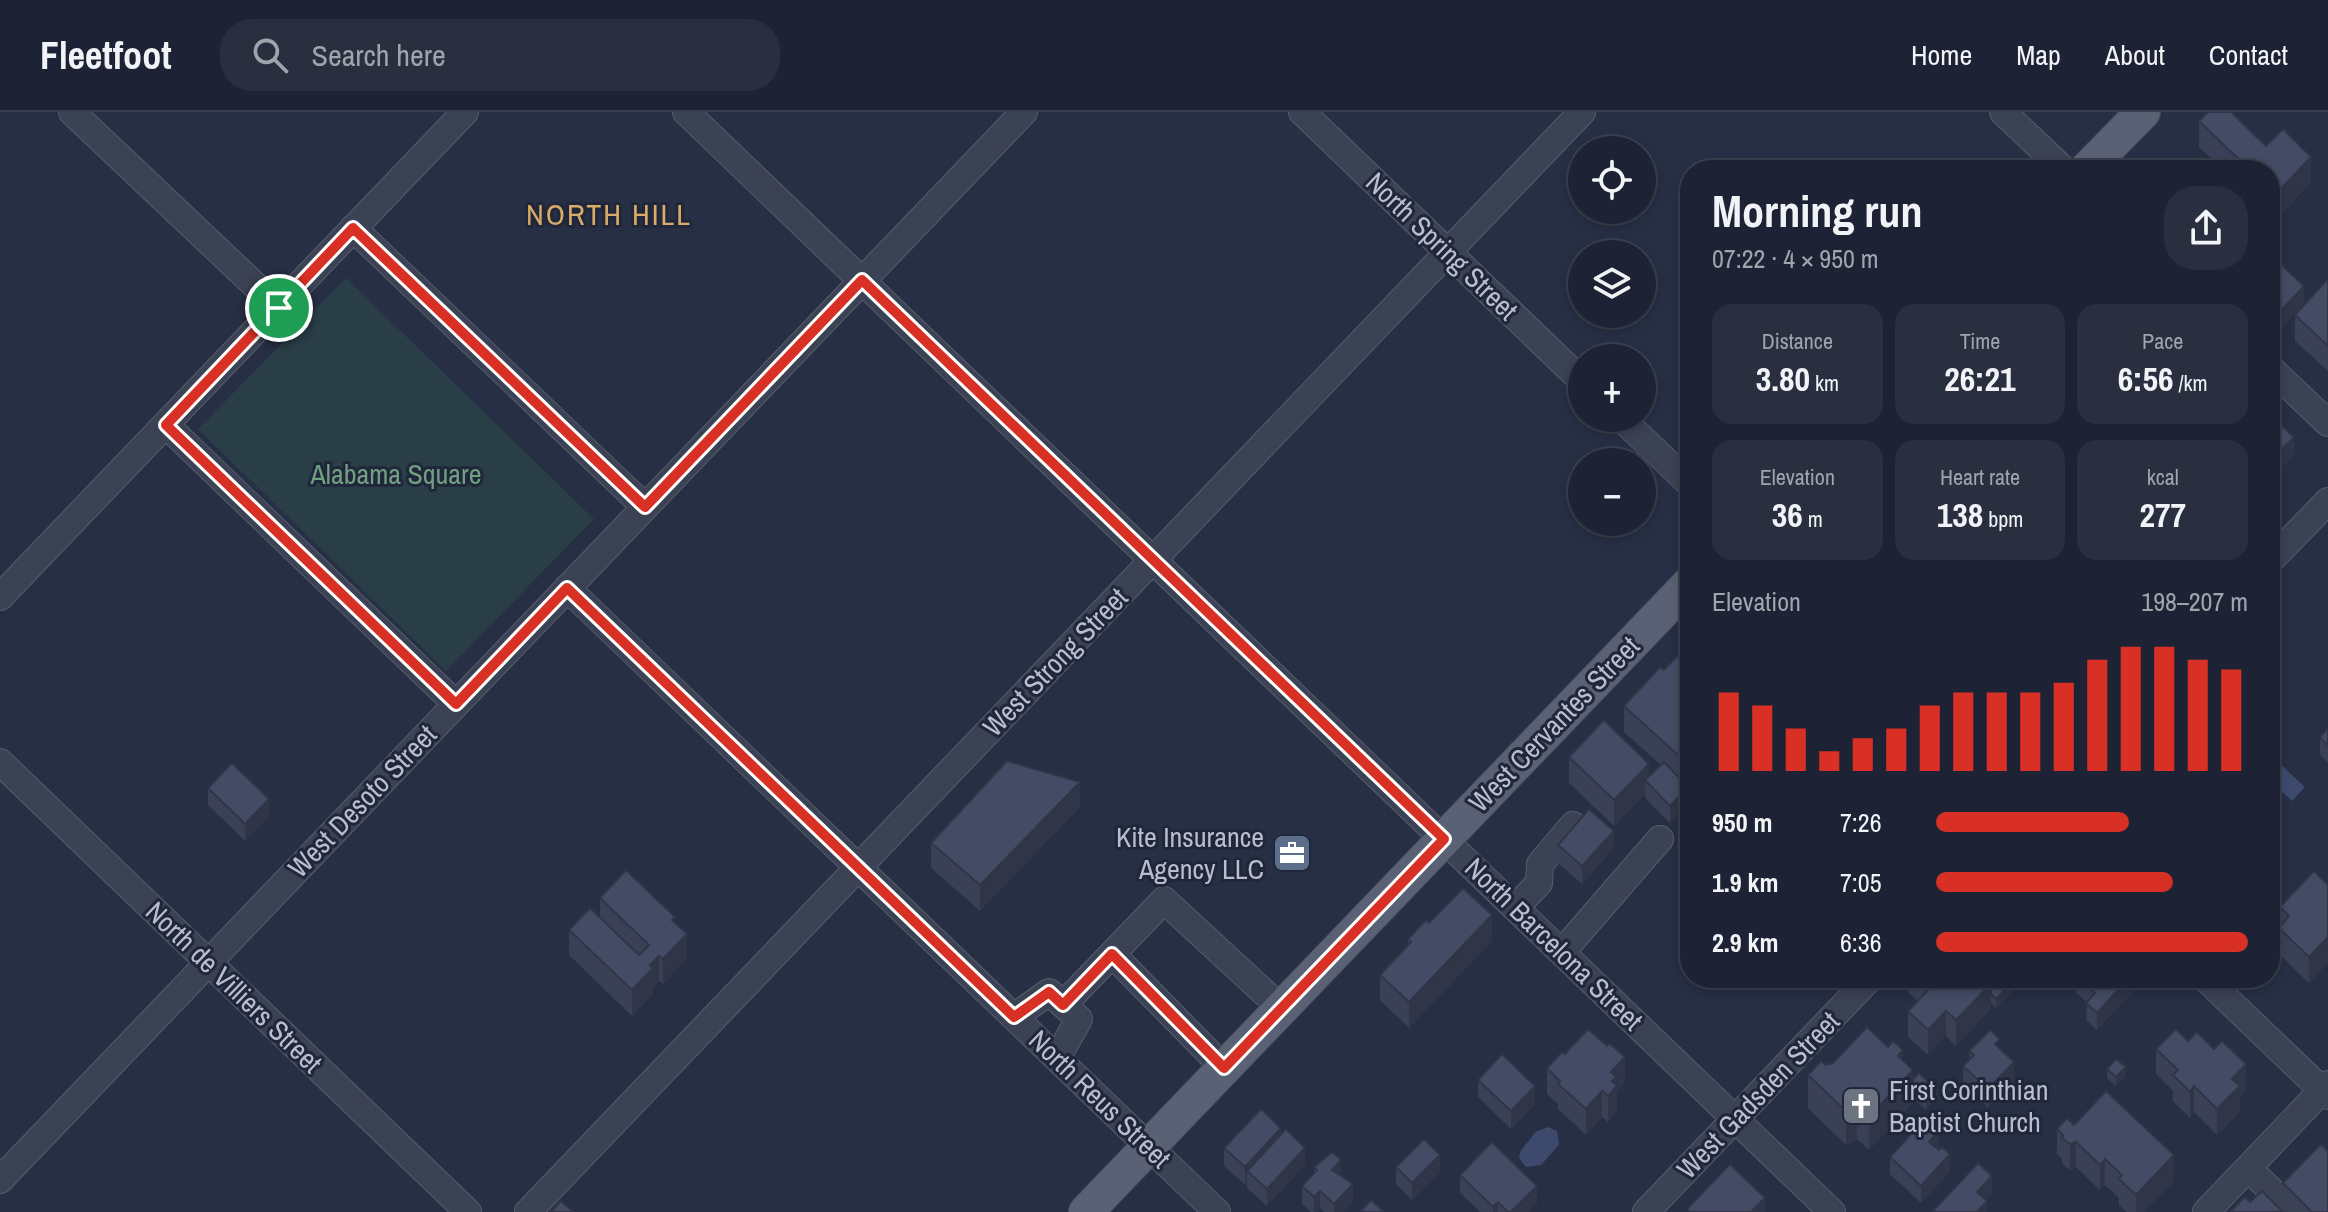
<!DOCTYPE html>
<meta charset="utf-8">
<style>
:root{--surface:#1d2334;--page:#2a2f40;--text:#f1f3f6;--muted:#a0a4ac;--line:#3b404f;--accent:#d93025}
body{margin:0;font-family:"Archivo Narrow",sans-serif;background:var(--page);color:var(--text);height:100vh;display:flex;flex-direction:column;font-size:30px;white-space:nowrap}
*{box-sizing:border-box;margin:0}
p{font-size:26px;color:var(--muted)}
.icon{flex:none;width:44px;height:44px;fill:none;stroke:currentColor;stroke-width:2;stroke-linecap:round;stroke-linejoin:round}
.map{position:relative;flex:1;overflow:hidden}
.panel{position:absolute;left:1680px;top:48px;width:600px;height:828px;display:flex;flex-direction:column;background:var(--surface);border-radius:32px;box-shadow:0 4px 12px #0003,0 0 0 2px var(--line)}
.panel>*{flex:none}
.fabs{position:absolute;left:1568px;top:24px;display:grid;gap:16px}
.fabs a{display:grid;place-items:center;width:88px;height:88px;border-radius:50%;background:var(--surface);box-shadow:0 4px 12px #0003,0 0 0 2px var(--line);font-size:40px}
.pin{position:absolute;display:grid;place-items:center;width:68px;height:68px;color:#fff;margin:-34px;border:4px solid #fff;border-radius:50%;box-shadow:0 2px 8px #0007}
.round{display:grid;place-items:center;flex:none;width:84px;height:84px;border-radius:32px;background:var(--page)}
.headline{display:flex;align-items:center;justify-content:space-between;height:136px;padding:0 32px}
h1{font-size:44px;font-weight:800;line-height:60px}
.metrics{display:grid;grid-template-columns:repeat(3,1fr);gap:12px;height:136px;padding:8px 32px}
.metrics div{display:grid;align-content:center;border-radius:20px;background:var(--page);text-align:center}
.metrics b{font-size:34px;font-weight:800}
.metrics small{font-size:22px;font-weight:400}
.metrics p{font-size:22px}
.chart{height:224px;padding:16px 32px}
.chart p{display:flex;justify-content:space-between}
.chart svg{width:100%;height:144px;margin-top:8px;stroke:var(--accent);stroke-width:6}
ul{padding:0 32px;list-style:none;font-size:26px}
li{display:grid;grid-template-columns:128px 96px 1fr;align-items:center;height:60px}
li i{height:20px;border-radius:10px;background:var(--accent)}
header{display:flex;align-items:center;gap:48px;box-sizing:border-box;height:112px;padding:0 40px;background:var(--surface);border-bottom:2px solid var(--line)}
header strong{font-size:38px}
nav{display:flex;gap:44px;margin-inline-start:auto;font-size:28px}
.search{width:560px;height:72px;background:var(--page);display:flex;align-items:center;gap:20px;box-sizing:border-box;padding:0 28px;border-radius:32px;color:var(--muted);font-size:30px}
.map>svg:first-child{display:block}
.green{fill:#293e46}
.water{fill:#3d4a6e}
.lines{fill:none;stroke-linecap:round;stroke-linejoin:round}
.minor-casing{stroke:#575d6e;stroke-width:28}
.major-casing{stroke:#454b5d;stroke-width:36}
.minor{stroke:#3b4254;stroke-width:26}
.major{stroke:#5a6174;stroke-width:34}
.wall{fill:#3a4157}
.shaded-wall{fill:#303547}
.building{fill:#444c65;stroke:#303547;stroke-width:2}
.route-casing{stroke:#fff;stroke-width:16}
.route{stroke:#d93025;stroke-width:10}
.labels{text-anchor:middle;stroke-width:6;stroke-linejoin:round;paint-order:stroke}
.street-label{font-size:28px;fill:#b9becd;stroke:#20273a}
.park-label{font-size:28px;fill:#709f82;stroke:#20273a}
.poi-label{font-size:28px;fill:#b9becd;stroke:#20273a;text-anchor:end}
.neighbourhood-label{font-size:30px;letter-spacing:2px;fill:#d9aa68;stroke:#20273a}
</style>
<header>
<strong>Fleetfoot</strong>
<div class="search"><svg class="icon" aria-label="search" viewBox="0 0 24 24"><circle cx="10" cy="10" r="6"/><path d="M15 15l6 6"/></svg>Search here</div>
<nav><a>Home</a><a>Map</a><a>About</a><a>Contact</a></nav>
</header>
<div class="map">
<svg width="2328" height="1100" viewBox="0 0 2328 1100">
<rect width="100%" height="100%" fill="#272f45"/>
<path class="green" d="M346,166L594,407L446,559L198,317Z"/>
<path class="water" d="M2279,651L2305,675L2292,689L2270,669V661Z
M1548,1015L1557,1019L1559,1033L1541,1053L1526,1055L1519,1046C1520,1035 1530,1030 1535,1020Z"/>
<g class="lines">
<g class="minor-casing">
<path id="minor" d="M72,0L279,196
M686,0L1832,1100
M1302,0L1582,269
M2003,0L2064,58
M353,116L645,395
M2270,256L2328,311
M1621,306L1690,372
M166,313L456,592
M2270,449L2328,389
M567,476L1217,1100
M0,485L465,0
M0,650L468,1100
M1515,796L1539,771L1540,752L1573,713
M1562,840L1660,727
M1112,842L1224,956
M2205,866L2328,984
M1063,893L1164,788L1281,896
M1014,905L1049,880L1079,907L1057,946
M2248,1056L2293,1100
M0,1068L1024,0
M528,1100L1582,0
M1646,1100L1870,866
M2206,1100L2328,972"/>
</g>
<g class="major-casing">
<path id="major" d="M2086,58L2143,0
M1086,1100L1690,471"/>
</g>
<use href="#minor" class="minor"/>
<use href="#major" class="major"/>
</g>
<path class="wall" d="M2199,9L2266,34L2311,70L2276,108L2270,102V58H2224L2199,35Z
M2270,142L2304,192L2280,217L2270,207Z
M2328,167V259L2295,229V203Z
M1690,540V655L1680,666L1688,692L1670,711L1645,686V682L1614,714L1569,671V645L1649,664L1661,653L1624,620V594L1664,558Z
M2328,616V651L2320,643V626Z
M208,676L269,704L245,729L208,693Z
M1080,695L980,799L931,756V731Z
M1558,733L1614,736L1582,772L1558,751Z
M2328,773V851L2309,871L2279,842L2280,795Z
M600,786L675,810L687,847L663,872L659,869L653,876V882L632,904L569,843V818L600,805Z
M1429,811L1492,829L1409,916L1380,888V863L1408,834V827Z
M1908,866H1985L2013,878L1996,896L1991,891V897L1956,934L1946,924L1928,943L1908,925V899L1918,889L1908,880Z
M2041,866H2066L2055,878Z
M2076,866H2141V871L2097,918L2086,908L2087,890L2076,881Z
M2188,929L2246,978L2240,985V1000L2217,1023L2194,1000L2190,1006L2173,989V979L2156,962V937Z
M2000,937L2014,968L1988,995L1963,971V954L1969,948V939Z
M1565,942L1625,971L1617,980V999L1608,1010L1602,1005L1586,1023L1558,997V992L1547,982V956Z
M1903,948L1913,967L1937,987L1926,998L1913,986V991L1869,1038L1857,1027L1846,1033L1808,996V963L1826,953L1833,951Z
M2107,957L2126,964L2116,974L2107,966Z
M1478,968L1535,992L1511,1017L1478,985Z
M2074,1013L2174,1069L2144,1100H2127L2119,1093V1086L2105,1073L2100,1078L2076,1055L2070,1058L2062,1052V1047L2057,1042V1017Z
M1281,1023L1305,1053L1267,1094L1247,1076V1069L1245,1073L1224,1054V1036Z
M1939,1036L1938,1037L1950,1060L1921,1091L1890,1062V1045Z
M1314,1055L1341,1064L1353,1090L1343,1100H1324L1320,1096L1316,1100H1311L1302,1092V1074L1314,1062Z
M1396,1055L1440,1060L1412,1088L1396,1072Z
M1460,1063L1537,1091L1528,1100H1480L1460,1081Z
M2283,1071L2328,1100H2303L2283,1080Z"/>
<path class="shaded-wall" d="M2311,45V70L2276,108V82Z
M2304,174V192L2280,217V200Z
M2294,325V343L2270,368V350Z
M1690,629V655L1678,668V643Z
M1649,652V673L1645,668V682L1614,714V688Z
M1080,670V695L980,799V773Z
M1688,675V692L1670,711V694Z
M269,687V704L245,729V712Z
M1614,719V736L1582,772V754Z
M1492,803V829L1409,916V890Z
M687,822V847L663,872V847Z
M2328,825V851L2309,871V845Z
M659,844V869L653,876V882L632,904V878L650,853Z
M2055,866H2066L2055,878Z
M2129,866H2141V871L2097,918V901Z
M2013,869V878L1996,896V887Z
M1991,872V897L1956,934V908Z
M1946,899V924L1928,943V918Z
M1903,938V968L1913,958V991L1869,1038V1005L1898,944Z
M1625,945V971L1617,980V999L1608,1010V984L1611,960Z
M2014,950V968L1988,995V977Z
M2246,952V978L2240,985V1000L2217,1023V997L2232,967Z
M2126,955V964L2116,974V965Z
M1535,974V992L1511,1017V999Z
M2194,974V1000L2190,1006V980Z
M1937,978V987L1926,998V989Z
M1602,979V1005L1586,1023V997Z
M1857,994V1027L1846,1033V999Z
M1281,1016V1033L1247,1059V1069L1245,1073V1055Z
M1939,1018V1036L1929,1047V1030Z
M2076,1030V1055L2070,1058V1032Z
M1305,1036V1053L1267,1094V1077Z
M1950,1042V1060L1921,1091V1074Z
M1440,1043V1060L1412,1088V1071Z
M2174,1043V1069L2144,1100H2136V1083Z
M2105,1047V1073L2100,1078V1053Z
M1341,1048V1066L1332,1058Z
M1992,1064V1081L1977,1098V1080Z
M1353,1072V1090L1343,1100H1334V1092Z
M1537,1074V1091L1528,1100H1511Z
M1320,1079V1096L1316,1100H1314V1085Z
M1765,1086V1100H1751Z
M1987,1089V1100H1977Z
M1498,1090V1100H1493V1095Z"/>
<path class="building" d="M2208,0H2231L2266,34L2283,17L2311,45L2276,82L2270,77V58H2250L2199,9Z
M2270,142L2304,174L2280,200L2270,190Z
M2328,167V234L2295,203Z
M2270,303L2294,325L2270,350Z
M1685,536L1690,540V629L1678,643L1624,594L1660,555L1664,558Z
M1604,608L1649,652L1614,688L1569,645Z
M2328,616V633L2320,626Z
M1007,649L1080,670L980,773L931,731Z
M1664,650L1688,675L1670,694L1645,668Z
M232,651L269,687L245,712L208,676Z
M1589,697L1614,719L1582,754L1558,733Z
M626,758L675,805L672,808L687,822L663,847L659,844L650,853L653,856L632,878L569,818L590,796L639,843L649,833L600,786Z
M2314,759L2328,773V825L2309,845L2279,816L2289,804L2280,795Z
M1463,776L1492,803L1409,890L1380,863L1411,830L1408,827L1426,808L1429,811Z
M1921,866H1985L1991,872L1956,908L1946,899L1928,918L1908,899L1931,875Z
M1988,866H2010L2013,869L1996,887L1991,882V872L1986,867Z
M2079,866H2129L2097,901L2086,891L2095,881Z
M1867,915L1888,935L1893,929L1903,938L1898,944L1913,958L1869,1005L1857,994L1846,999L1808,963L1821,949L1826,953L1833,951Z
M1588,917L1607,934L1609,931L1625,945L1611,960L1616,965L1612,969L1617,974L1608,984L1602,979L1586,997L1558,972L1560,969L1547,956L1562,940L1565,942Z
M2176,917L2188,929L2197,920L2214,937L2222,929L2246,952L2232,967L2240,974L2217,997L2194,974L2190,980L2173,963L2178,958L2156,937Z
M1990,918L2000,927L1995,932L2014,950L1988,977L1963,954L1974,943L1969,939Z
M1502,942L1535,974L1511,999L1478,968Z
M2116,947L2126,955L2116,965L2107,957Z
M1919,961L1937,978L1926,989L1913,977V967Z
M2106,979L2174,1043L2136,1083L2119,1067L2122,1063L2105,1047L2100,1053L2076,1030L2070,1032L2062,1026L2063,1023L2057,1017L2067,1006L2074,1013Z
M1261,997L1281,1016L1245,1055L1224,1036Z
M1926,1006L1939,1018L1929,1030L1939,1038L1942,1035L1950,1042L1921,1074L1890,1045Z
M1286,1017L1305,1036L1267,1077L1247,1059Z
M1424,1027L1440,1043L1412,1071L1396,1055Z
M1492,1030L1537,1074L1511,1100H1508L1498,1090L1493,1095L1460,1063Z
M2321,1032L2328,1039V1100H2312L2283,1071Z
M1332,1040L1341,1048L1332,1058L1353,1072L1334,1092L1320,1079L1314,1085L1302,1074L1317,1058L1314,1055Z
M1978,1051L1992,1064L1977,1080L1987,1089L1977,1100H1932Z
M1730,1052L1765,1086L1751,1100H1690L1687,1097Z
M2262,1079L2283,1100H2230L2245,1085L2250,1090Z
M1371,1088L1383,1099V1100H1360Z
M561,1089L573,1100H551Z"/>
<g class="lines">
<g class="route-casing">
<path id="route" d="M353,116L645,395L862,168L1444,727L1224,956L1112,842L1063,893L1049,880L1014,905L567,476L456,592L166,313Z"/>
</g>
<use href="#route" class="route"/>
</g>
<defs>
<g id="office-square" transform="scale(2)"><rect x="-9" y="-9" width="18" height="18" rx="4" fill="#5c6f8a" stroke="#20273a"/><path d="M-6-3h4V-5.5h4V-3h4V5H-6ZM-1-4.5V-3h2v-1.5ZM-6 0V1H6V0Z" fill="#fff"/></g>
<g id="church-square" transform="scale(2)"><rect x="-9" y="-9" width="18" height="18" rx="4" fill="#6b7280" stroke="#20273a"/><path d="M-1.2-6h2.4v3.5h3.3v2.4h-3.3V6h-2.4V-.1h-3.3v-2.4h3.3Z" fill="#fff"/></g>
</defs>
<g fill-rule="evenodd">
<use href="#office-square" x="1292" y="741"/>
<use href="#church-square" x="1861" y="994"/>
</g>
<g class="labels">
<g class="street-label">
<text transform="translate(1442 134) rotate(44)" y="10">North Spring Street</text>
<text transform="translate(1055 550) rotate(-46)" y="10">West Strong Street</text>
<text transform="translate(1554 612) rotate(-46)" y="10">West Cervantes Street</text>
<text transform="translate(362 689) rotate(-46)" y="10">West Desoto Street</text>
<text transform="translate(1554 832) rotate(44)" y="10">North Barcelona Street</text>
<text transform="translate(234 875) rotate(44)" y="10">North de Villiers Street</text>
<text transform="translate(1758 983) rotate(-46)" y="10">West Gadsden Street</text>
<text transform="translate(1100 987) rotate(44)" y="10">North Reus Street</text>
</g>
<g class="park-label">
<text x="396" y="372">Alabama Square</text>
</g>
<g class="poi-label">
<text x="1264" y="735">Kite Insurance<tspan x="1264" dy="32">Agency LLC</tspan></text>
<text x="1889" y="988" text-anchor="start">First Corinthian<tspan x="1889" dy="32">Baptist Church</tspan></text>
</g>
<g class="neighbourhood-label">
<text x="609" y="113">NORTH HILL</text>
</g>
</g>
</svg>
<div class="fabs">
<a><svg class="icon" aria-label="locate" viewBox="0 0 24 24"><circle cx="12" cy="12" r="6"/><path d="M12 2v4M12 18v4M2 12h4M18 12h4"/></svg></a>
<a><svg class="icon" aria-label="layers" viewBox="0 0 24 24"><path d="M12 4l9 5-9 5-9-5zM3 14l9 5 9-5"/></svg></a>
<a>+</a>
<a>−</a>
</div>
<div class="pin" style="left:279px;top:196px;background:#1e9e55"><svg class="icon" aria-label="arrive" viewBox="0 0 24 24"><path d="M6 21V4h12l-3 4 3 4H6"/></svg></div>
<section class="panel">
<div class="headline"><div><h1>Morning run</h1><p>07:22 · 4 × 950 m</p></div><a class="round"><svg class="icon" aria-label="share" viewBox="0 0 24 24"><path d="M12 15V3M7 8l5-5 5 5M5 13v7h14v-7"/></svg></a></div>
<div class="metrics">
<div><p>Distance</p><b>3.80<small> km</small></b></div>
<div><p>Time</p><b>26:21</b></div>
<div><p>Pace</p><b>6:56<small> /km</small></b></div>
</div>
<div class="metrics">
<div><p>Elevation</p><b>36<small> m</small></b></div>
<div><p>Heart rate</p><b>138<small> bpm</small></b></div>
<div><p>kcal</p><b>277</b></div>
</div>
<div class="chart"><p><span>Elevation</span>198–207 m</p>
<svg viewBox="0 0 160 44" preserveAspectRatio="none"><path d="M5 44V20M15 44V24M25 44V31M35 44V38M45 44V34M55 44V31M65 44V24M75 44V20M85 44V20M95 44V20M105 44V17M115 44V10M125 44V6M135 44V6M145 44V10M155 44V13"/></svg>
</div>
<ul>
<li><b>950 m</b>7:26<i style="width:62%"></i></li>
<li><b>1.9 km</b>7:05<i style="width:76%"></i></li>
<li><b>2.9 km</b>6:36<i style="width:100%"></i></li>
</ul>
</section>
</div>
